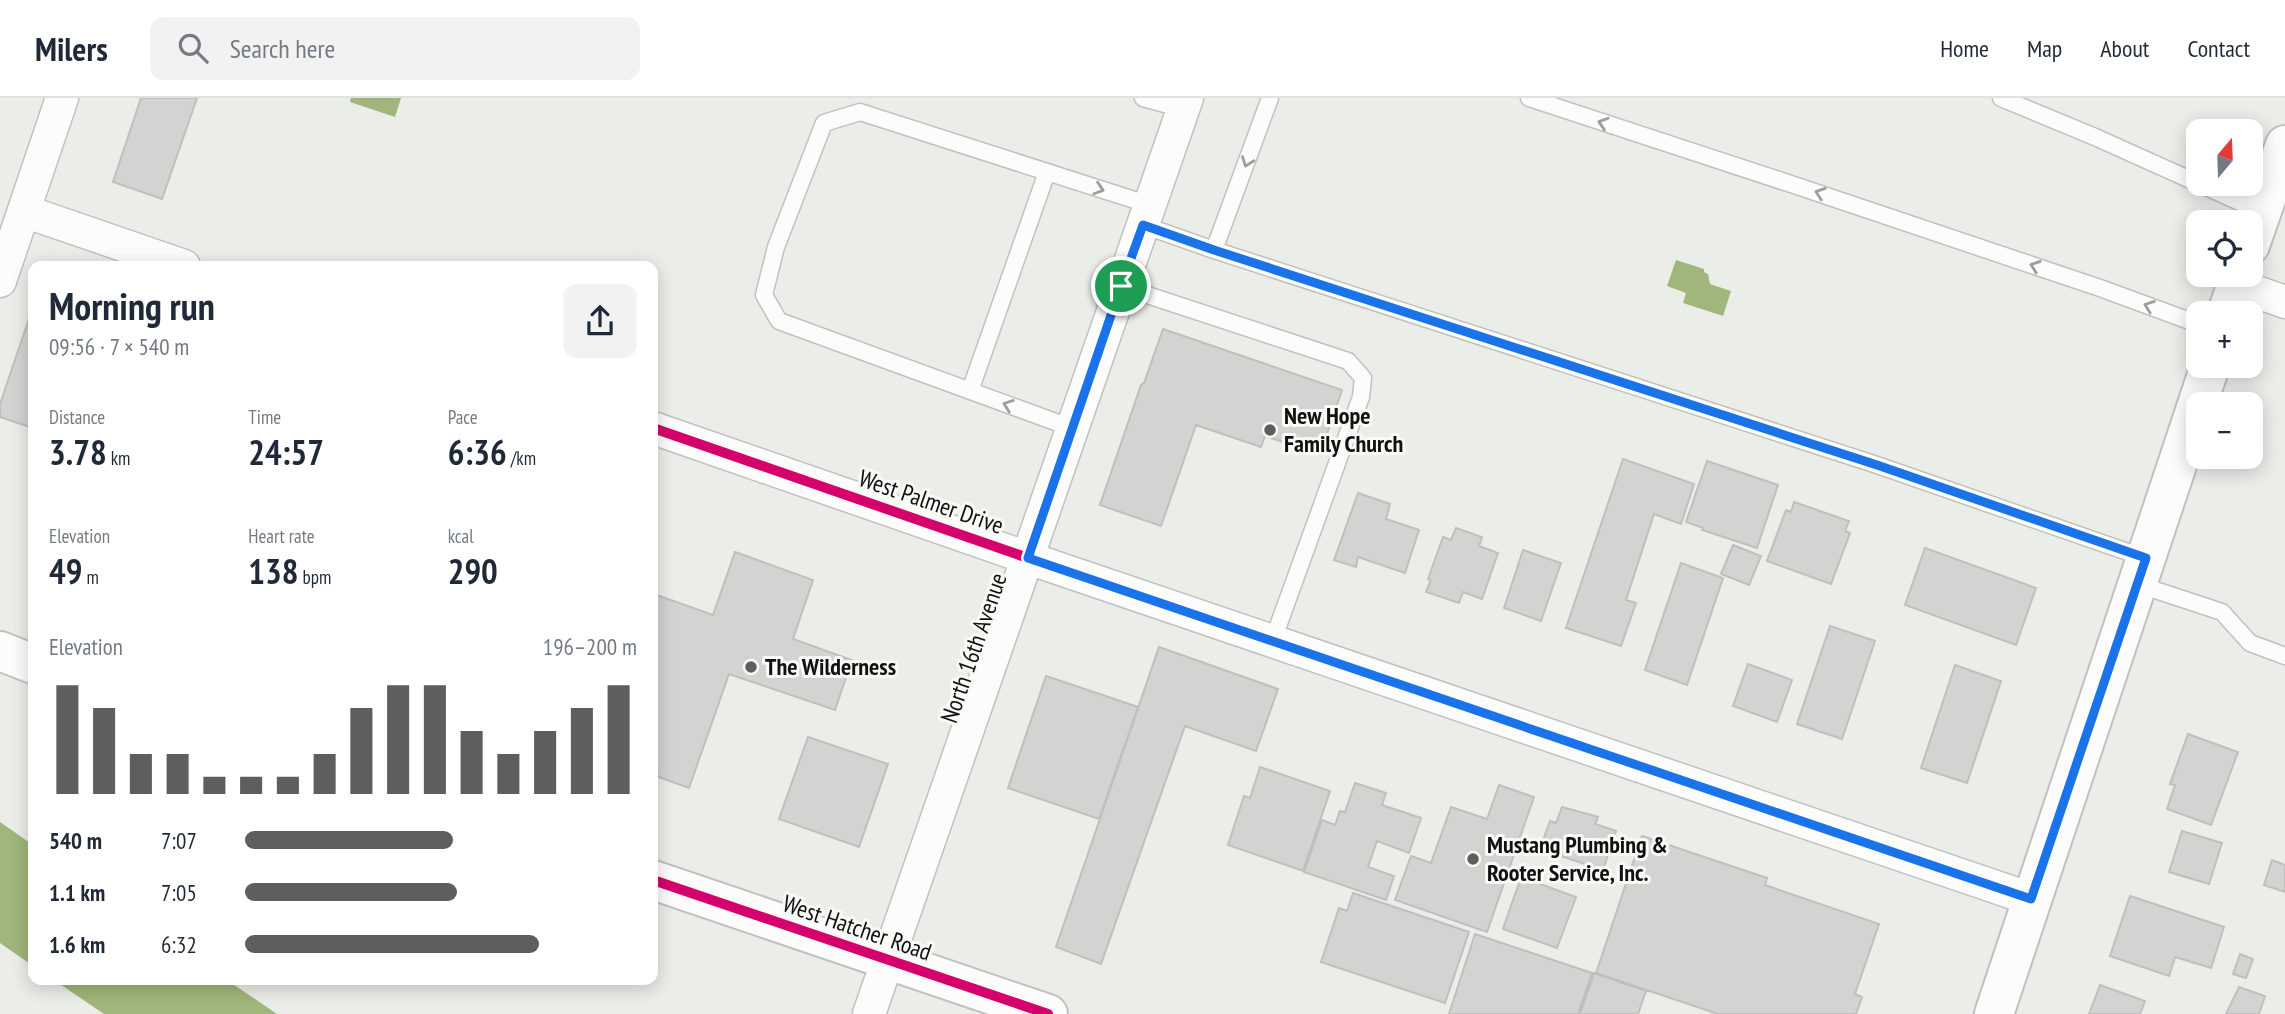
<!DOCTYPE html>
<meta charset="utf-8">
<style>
:root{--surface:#fff;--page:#f2f2f3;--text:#1f2937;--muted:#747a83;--line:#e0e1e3;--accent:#5d5f5c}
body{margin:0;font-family:"PT Sans Narrow",sans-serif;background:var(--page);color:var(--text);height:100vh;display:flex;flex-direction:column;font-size:26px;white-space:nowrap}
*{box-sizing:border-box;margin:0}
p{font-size:23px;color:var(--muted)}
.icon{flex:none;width:38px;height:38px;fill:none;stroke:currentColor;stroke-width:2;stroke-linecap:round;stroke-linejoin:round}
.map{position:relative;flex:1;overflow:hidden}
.details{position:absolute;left:28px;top:163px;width:630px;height:724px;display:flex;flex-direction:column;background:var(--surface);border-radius:14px;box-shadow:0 4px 18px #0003}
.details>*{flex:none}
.needle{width:46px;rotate:19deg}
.fabs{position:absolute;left:2186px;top:21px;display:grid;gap:14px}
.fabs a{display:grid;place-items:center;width:77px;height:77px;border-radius:14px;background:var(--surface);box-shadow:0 4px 18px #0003;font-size:35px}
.pin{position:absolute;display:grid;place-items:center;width:60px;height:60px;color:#fff;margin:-30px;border:4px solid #fff;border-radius:50%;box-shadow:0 2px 7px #0007}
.round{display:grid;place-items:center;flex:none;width:74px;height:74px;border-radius:14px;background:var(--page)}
.head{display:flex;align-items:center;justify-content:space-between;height:119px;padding:0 21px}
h1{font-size:38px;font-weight:700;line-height:52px}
.stats{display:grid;grid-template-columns:repeat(3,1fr);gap:10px;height:119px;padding:7px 21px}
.stats div{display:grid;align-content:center}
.stats b{font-size:35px;font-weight:700}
.stats small{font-size:19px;font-weight:400}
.stats p{font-size:19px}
.chart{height:196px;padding:14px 21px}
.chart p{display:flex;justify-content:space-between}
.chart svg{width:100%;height:126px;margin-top:7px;stroke:var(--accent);stroke-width:6}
ul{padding:0 21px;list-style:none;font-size:23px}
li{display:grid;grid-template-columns:112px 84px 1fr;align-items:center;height:52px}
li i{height:18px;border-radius:9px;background:var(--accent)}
header{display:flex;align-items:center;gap:42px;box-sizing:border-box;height:98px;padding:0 35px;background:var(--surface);border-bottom:2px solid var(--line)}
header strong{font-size:33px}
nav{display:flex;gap:38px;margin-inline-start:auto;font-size:24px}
.search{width:490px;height:63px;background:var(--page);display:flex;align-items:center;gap:18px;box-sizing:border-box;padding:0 24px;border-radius:14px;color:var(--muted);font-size:26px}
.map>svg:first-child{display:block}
.water{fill:#a0b67a}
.building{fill:#d3d4d1;stroke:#bfc0be;stroke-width:2}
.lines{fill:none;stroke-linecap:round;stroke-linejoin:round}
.service-casing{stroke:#c1c2bf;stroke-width:19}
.minor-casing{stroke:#c1c2bf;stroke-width:35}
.tertiary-casing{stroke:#c1c2bf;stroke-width:42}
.service{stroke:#fcfcfc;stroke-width:16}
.minor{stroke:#fcfcfc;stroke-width:32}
.tertiary{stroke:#fcfcfc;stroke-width:38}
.cycleway-casing{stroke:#f8fbf5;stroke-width:15}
.cycleway{stroke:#d6006c;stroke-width:10}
.oneway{stroke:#9e9e9e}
.route-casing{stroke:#fff;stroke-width:14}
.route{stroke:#1a73e8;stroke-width:9}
.poi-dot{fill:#5d5f5c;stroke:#f8fbf5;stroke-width:2.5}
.labels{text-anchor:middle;stroke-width:6;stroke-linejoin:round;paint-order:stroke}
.poi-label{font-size:24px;font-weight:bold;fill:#111210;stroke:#f8fbf5;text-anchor:start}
.street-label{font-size:24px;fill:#111210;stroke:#f8fbf5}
</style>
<header>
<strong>Milers</strong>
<div class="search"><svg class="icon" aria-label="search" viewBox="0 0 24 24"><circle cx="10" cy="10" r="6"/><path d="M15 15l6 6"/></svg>Search here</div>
<nav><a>Home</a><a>Map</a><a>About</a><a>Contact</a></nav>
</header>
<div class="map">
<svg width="2285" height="916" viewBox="0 0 2285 916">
<rect width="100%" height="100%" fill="#ebede9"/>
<path class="water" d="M351,0H401L395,19L350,4Z
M1676,162L1704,171V174L1708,176L1710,186L1731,193L1723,218L1683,205L1686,195L1667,188Z
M0,724L33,747V868L0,845Z
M54,882H227L277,916H104Z"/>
<path class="building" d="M141,0H197L162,101L113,84Z
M33,209V330L0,319V306Z
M1163,231L1342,292L1320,356L1265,338L1261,349L1196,327L1161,428L1100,407L1141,287L1144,285Z
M1623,361L1694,386L1681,426L1654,416L1626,502L1636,505L1621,548L1566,530Z
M1707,363L1778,387L1757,450L1702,432L1703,430L1686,424Z
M1358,395L1390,406L1386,421L1419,432L1405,475L1358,459L1356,469L1334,462Z
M1794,404L1849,423L1845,433L1850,435L1831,486L1767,463L1786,412L1791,414Z
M1456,430L1482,439L1479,448L1498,455L1482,501L1463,494L1459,505L1426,494L1431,482L1428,481L1443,439L1451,442Z
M1733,447L1761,458L1749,487L1721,476Z
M1925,450L2036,490L2016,547L1905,507Z
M1523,452L1561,465L1541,523L1504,510Z
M735,454L813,482L793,541L852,562L835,612L729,576L689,690L653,677V499L654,496L713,517Z
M1681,465L1723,480L1687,587L1645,572Z
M1830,528L1875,543L1842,641L1797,626Z
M1159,549L1278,591L1256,653L1185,628L1101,866L1056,849Z
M1748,566L1792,582L1777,624L1733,608Z
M1955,567L2001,583L1967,685L1921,670Z
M1046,578L1138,609L1099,721L1008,690Z
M2188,636L2238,654L2211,727L2167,711L2175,687L2170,686Z
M808,639L888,666L859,749L779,721Z
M1260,669L1330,693L1303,773L1228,747L1244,698L1250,700Z
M1355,685L1386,695L1382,707L1421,720L1409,755L1377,743L1368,769L1394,778L1386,802L1304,774L1322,722L1335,727L1340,713L1345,714Z
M1499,687L1534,699L1487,834L1395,802L1411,758L1431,765L1451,709L1487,721Z
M1562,709L1598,719L1595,726L1616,733L1603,772L1540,751L1550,723L1556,725Z
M2182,733L2222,745L2209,786L2169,774Z
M1642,738L1767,780L1765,787L1879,826L1855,896L1862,899L1856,916H1718L1596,875Z
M2272,762L2285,767V794L2264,787Z
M1521,779L1576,799L1557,850L1503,831Z
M1353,795L1469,834L1445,905L1321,864L1339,810L1347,813Z
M2130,798L2224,829L2211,870L2175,859L2169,878L2110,858Z
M1475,836L1592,875L1578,916H1449Z
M2240,856L2253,861L2246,880L2233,876Z
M1594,875L1646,893L1638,916H1580Z
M2100,887L2145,903L2140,916H2089Z
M2239,889L2265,898L2259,916H2226Z"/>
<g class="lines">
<g class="service-casing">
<path id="service" d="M1143,0L1183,11
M1270,0L1214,152L1877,367L2145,460
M1529,0L1791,86L2100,190L2198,226
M2001,0L2095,39L2262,114
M1143,127L1214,152
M1120,188L1348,263L1363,280L1361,299L1273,542
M970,293L1047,74
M1072,330L779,223L764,197L776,149L824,25L860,14L1150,107
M2137,486L2222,514L2250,545L2285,558"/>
</g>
<g class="minor-casing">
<path id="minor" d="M24,113L184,168
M0,183L62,0
M2237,187L2285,204
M653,330L1028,460L2031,801
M869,916L1187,0"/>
</g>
<g class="tertiary-casing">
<path id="tertiary" d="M2250,147L2285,47
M2227,215L2240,177
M0,553L33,566
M653,782L1048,916
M1994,916L2210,268"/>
</g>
<use href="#service" class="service"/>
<use href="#minor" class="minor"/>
<use href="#tertiary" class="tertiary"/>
<g class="cycleway-casing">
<path id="cycleway" d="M653,330L1028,460L2031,801
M653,782L1048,916"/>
</g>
<use href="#cycleway" class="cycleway"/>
</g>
<defs><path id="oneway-chevron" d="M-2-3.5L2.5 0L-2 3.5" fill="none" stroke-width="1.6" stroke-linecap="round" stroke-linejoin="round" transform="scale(1.75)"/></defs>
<g class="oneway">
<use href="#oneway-chevron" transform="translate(1603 25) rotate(-162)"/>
<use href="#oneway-chevron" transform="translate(1247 64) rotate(110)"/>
<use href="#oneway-chevron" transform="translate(1099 91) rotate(18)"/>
<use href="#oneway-chevron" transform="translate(1820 95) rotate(-161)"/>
<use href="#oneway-chevron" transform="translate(2035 168) rotate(-161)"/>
<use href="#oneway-chevron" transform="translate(2149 208) rotate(-160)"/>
<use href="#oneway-chevron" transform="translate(1008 307) rotate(-160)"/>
</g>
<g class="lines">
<g class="route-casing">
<path id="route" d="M1143,127L1214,152L1877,367L2146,460L2031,801L1028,460L1121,188Z"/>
</g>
<use href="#route" class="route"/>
</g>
<g class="poi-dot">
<circle cx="1270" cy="332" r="7"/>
<circle cx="751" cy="569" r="7"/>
<circle cx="1473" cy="761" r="7"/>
</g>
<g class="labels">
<g class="poi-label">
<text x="1284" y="326">New Hope<tspan x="1284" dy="28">Family Church</tspan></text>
<text x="765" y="577">The Wilderness</text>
<text x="1487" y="755">Mustang Plumbing &amp;<tspan x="1487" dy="28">Rooter Service, Inc.</tspan></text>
</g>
<g class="street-label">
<text transform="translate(931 404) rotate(19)" y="8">West Palmer Drive</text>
<text transform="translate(974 550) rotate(-71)" y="8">North 16th Avenue</text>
<text transform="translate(857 830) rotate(19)" y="8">West Hatcher Road</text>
</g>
</g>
</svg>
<div class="fabs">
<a><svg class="needle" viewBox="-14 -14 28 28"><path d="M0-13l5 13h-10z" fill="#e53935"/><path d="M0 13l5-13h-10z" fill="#747a83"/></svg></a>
<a><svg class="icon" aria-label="locate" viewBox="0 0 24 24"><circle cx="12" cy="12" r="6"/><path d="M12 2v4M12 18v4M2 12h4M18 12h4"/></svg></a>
<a>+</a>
<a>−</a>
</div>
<div class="pin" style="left:1121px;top:188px;background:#1e9e55"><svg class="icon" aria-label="arrive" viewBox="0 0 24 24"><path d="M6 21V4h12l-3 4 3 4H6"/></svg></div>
<section class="details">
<div class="head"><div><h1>Morning run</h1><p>09:56 · 7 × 540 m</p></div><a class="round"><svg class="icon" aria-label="share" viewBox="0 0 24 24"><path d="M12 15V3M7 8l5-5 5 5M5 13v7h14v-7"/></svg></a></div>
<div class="stats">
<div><p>Distance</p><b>3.78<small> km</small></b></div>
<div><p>Time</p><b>24:57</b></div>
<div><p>Pace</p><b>6:36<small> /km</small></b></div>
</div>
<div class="stats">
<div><p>Elevation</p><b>49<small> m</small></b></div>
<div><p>Heart rate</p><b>138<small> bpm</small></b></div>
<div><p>kcal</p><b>290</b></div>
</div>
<div class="chart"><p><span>Elevation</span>196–200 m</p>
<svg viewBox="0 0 160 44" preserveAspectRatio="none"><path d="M5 44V6M15 44V14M25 44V30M35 44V30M45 44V38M55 44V38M65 44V38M75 44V30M85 44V14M95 44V6M105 44V6M115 44V22M125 44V30M135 44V22M145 44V14M155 44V6"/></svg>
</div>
<ul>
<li><b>540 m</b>7:07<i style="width:53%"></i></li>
<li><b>1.1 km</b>7:05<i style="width:54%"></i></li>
<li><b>1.6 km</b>6:32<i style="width:75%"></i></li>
</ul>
</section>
</div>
